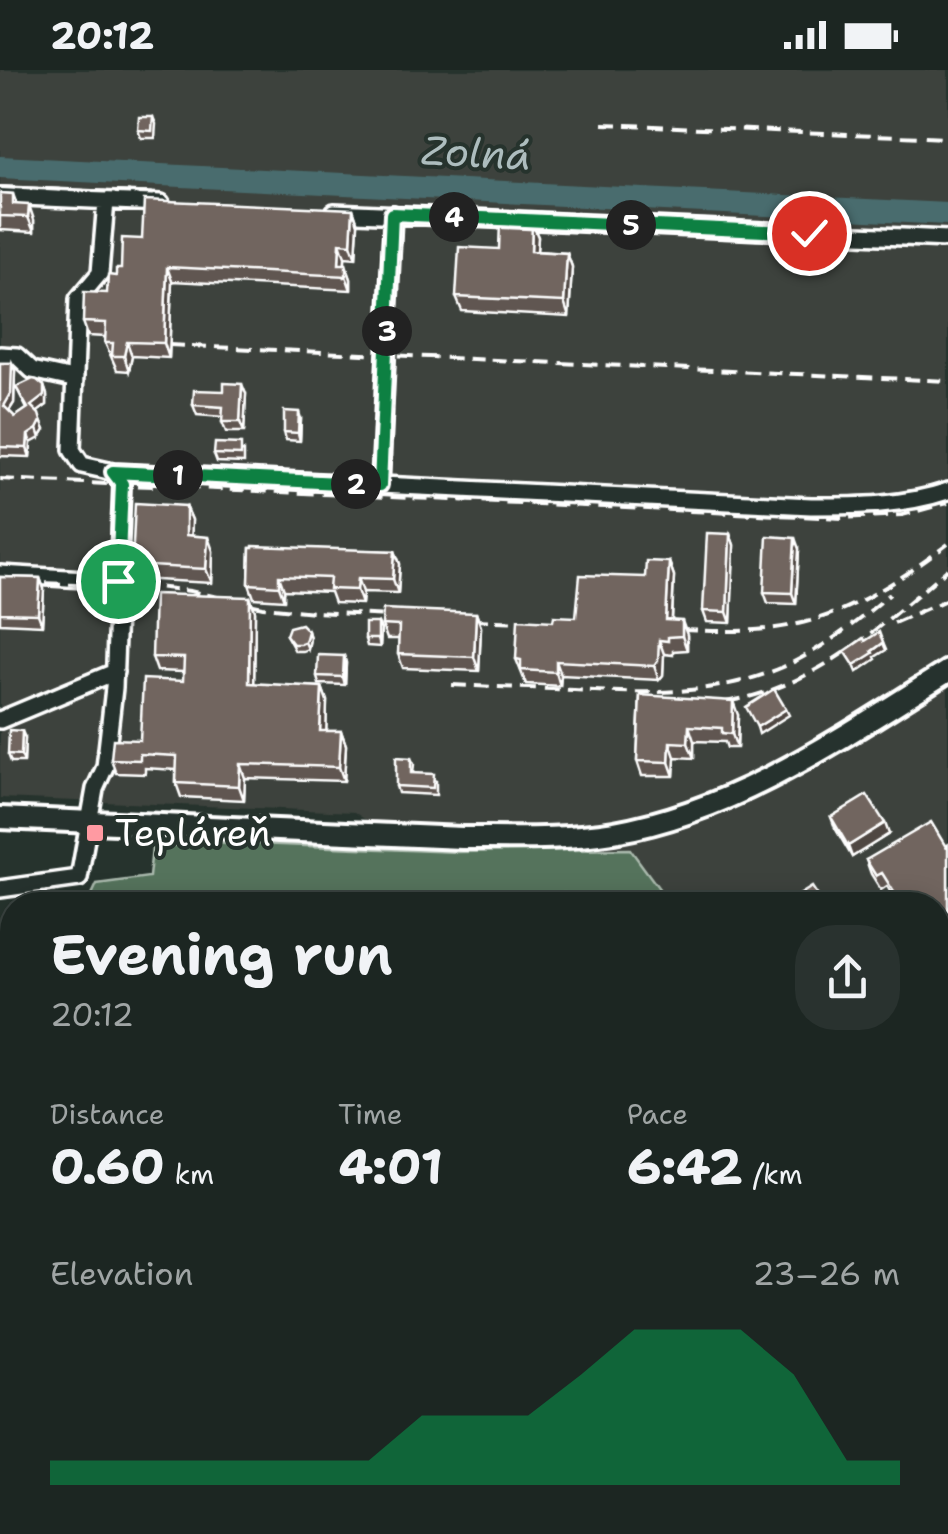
<!DOCTYPE html>
<meta charset="utf-8">
<style>
:root{--surface:#1c2622;--page:#29322f;--text:#f1f3f6;--muted:#a0a5a5;--line:#3a4340;--accent:#0b8043}
body{margin:0;font-family:"Shantell Sans",sans-serif;background:var(--page);color:var(--text);height:100vh;display:flex;flex-direction:column;font-size:38px;white-space:nowrap}
*{box-sizing:border-box;margin:0}
p{font-size:32px;color:var(--muted)}
.icon{flex:none;width:55px;height:55px;fill:none;stroke:currentColor;stroke-width:2;stroke-linecap:round;stroke-linejoin:round}
.map{position:relative;flex:1;overflow:hidden}
.side{position:absolute;left:0px;top:822px;width:950px;height:642px;display:flex;flex-direction:column;background:var(--surface);border-radius:40px 40px 0 0;box-shadow:0 5px 25px #0003,0 0 0 2px var(--line)}
.side>*{flex:none}
.pin{position:absolute;display:grid;place-items:center;width:85px;height:85px;color:#fff;margin:-42px;border:5px solid #fff;border-radius:50%;box-shadow:0 2px 10px #0007}
.km{position:absolute;width:50px;height:50px;margin:-25px;border-radius:50%;background:#222;color:#fff;font-size:28px;line-height:50px;text-align:center}
.round{display:grid;place-items:center;flex:none;width:105px;height:105px;border-radius:40px;background:var(--page)}
.summary{display:flex;align-items:center;justify-content:space-between;height:170px;padding:0 50px}
h1{font-size:55px;font-weight:700;line-height:75px}
.metrics{display:grid;grid-template-columns:repeat(3,1fr);gap:15px;height:170px;padding:10px 50px}
.metrics div{display:grid;align-content:center}
.metrics b{font-size:50px;font-weight:700}
.metrics small{font-size:28px;font-weight:400}
.metrics p{font-size:28px}
.chart{height:280px;padding:20px 50px}
.chart p{display:flex;justify-content:space-between}
.chart svg{width:100%;height:180px;margin-top:10px;fill:var(--accent);opacity:.7}
.status{display:flex;justify-content:space-between;align-items:center;height:70px;padding:0 50px;background:var(--surface);direction:ltr}
.status svg{height:28px;fill:currentColor}
.map>svg:first-child{display:block}
.built{fill:#3c423c}
.green{fill:#54735b;stroke:#aab9ad;stroke-width:2.5}
.water{fill:#496c6e;stroke:#92a7a8;stroke-width:2.5}
.lines{fill:none;stroke-linecap:round;stroke-linejoin:round}
.river{stroke:#496c6e;stroke-width:22}
.minor-casing{stroke:#fff;stroke-width:22}
.major-casing{stroke:#fff;stroke-width:28}
.path{stroke:#fff;stroke-width:2.5;stroke-dasharray:10 8;stroke-linecap:butt}
.minor{stroke:#26332d;stroke-width:15}
.major{stroke:#26332d;stroke-width:20}
.rail{stroke:#fff;stroke-width:4;stroke-dasharray:15 8;stroke-linecap:butt}
.wall{fill:#615751;stroke:#fff;stroke-width:2.5}
.shaded-wall{fill:#4f4742;stroke:#fff;stroke-width:2.5}
.building{fill:#71655e;stroke:#fff;stroke-width:2.5}
.route-casing{stroke:#fff;stroke-width:20}
.route{stroke:#0b8043;stroke-width:12}
.poi-dot{fill:#ff9aa2;stroke:#26332d;stroke-width:4}
.labels{text-anchor:middle;stroke-width:8;stroke-linejoin:round;paint-order:stroke}
.poi-label{font-size:38px;fill:#fff;stroke:#26332d;text-anchor:start}
.water-label{font-size:40px;font-style:italic;fill:#adbdbe;stroke:#26332d}
</style>
<div class="status"><b>20:12</b><svg viewBox="0 0 49 12"><path d="M0 12V9h3v3zM5 12V6h3v6zM10 12V3h3v9zM15 12V0h3v12zM26 1h20v11H26zM47 4h2v5h-2z"/></svg></div>
<div class="map">
<svg width="948" height="1464" viewBox="0 0 948 1464">
<rect width="100%" height="100%" fill="#26332d"/>
<filter id="ink" filterUnits="userSpaceOnUse"><feTurbulence type="fractalNoise" baseFrequency=".01" numOctaves="2"/><feDisplacementMap in="SourceGraphic" scale="20" xChannelSelector="R" yChannelSelector="G"/><feConvolveMatrix kernelMatrix="1 2 1 2 8 2 1 2 1" color-interpolation-filters="sRGB"/></filter>
<g filter="url(#ink)">
<path class="built" d="M0,0H948V1128L938,1114V835H487L354,742L0,728Z"/>
<path class="green" d="M208,772L458,782L630,779L671,835H626L607,824L556,823L559,835H96L90,829L97,814L149,807L152,778Z
M12,858V1174L4,1173L0,1169V867Z
M0,1407L12,1416V1452L58,1453L72,1464H0Z
M588,1452L802,1453L806,1464H572L591,1460Z"/>
<path class="water" d="M500,1452L514,1464H95L81,1453Z"/>
<g class="lines">
<path class="river" d="M0,97L948,144"/>
<g class="minor-casing">
<path id="minor" d="M0,126L161,133
M334,142L948,169
M0,285L17,286L32,300L73,309
M113,402L811,436C858,436 903,436 948,421
M380,415L393,144
M0,504L118,511
M0,650L115,602
M0,819L79,808L95,719L105,697L114,618L122,414L113,402L82,395L72,380L78,229L100,203L106,131
M0,1183L12,1187
M0,1220L12,1240
M123,1464L132,1452"/>
</g>
<g class="major-casing">
<path id="major" d="M0,748L462,768C513,768 564,770 614,762C737,741 844,666 948,601"/>
</g>
<path class="path" d="M0,886L12,837
M0,933L3,944L12,954
M514,1452L527,1464
M887,1452L889,1464
M83,1462L85,1464
M877,1464L883,1452"/>
<use href="#minor" class="minor"/>
<use href="#major" class="major"/>
<path class="rail" d="M603,54L948,68
M0,117L162,124
M169,275L948,311
M0,409L842,448L902,445L948,433
M0,512L148,516L190,521L263,537L315,542L410,547
M450,549L545,553
M894,553L948,529
M659,559C711,561 763,565 813,550C862,536 908,504 948,474
M452,615C492,617 533,618 574,620C645,624 716,626 783,597C823,579 857,552 890,524
M704,635C811,624 870,564 948,499"/>
</g>
<path class="wall" d="M153,47L156,54L155,68H141L138,60Z
M0,123L13,124L17,135L34,150V162L0,160Z
M353,139L358,154L356,188L345,187V194L351,209V220L172,211L169,288L132,286L129,301L117,300L105,273V267L88,266L83,252L107,223L116,206L142,169Z
M532,153L538,167L537,181L567,183L572,197L569,247L462,241L456,227L499,179Z
M0,293H12L15,301L14,333L9,341L15,347L27,339L16,317L44,316L47,325V335L37,342L45,360L40,368L31,373L30,387L0,386Z
M246,324L244,362H226L222,352L223,347L197,345L193,335Z
M301,349L300,371L286,370L284,362Z
M244,381V393L217,392L214,384Z
M186,436L192,450L191,465L213,481L212,513L137,509L132,495Z
M730,464L734,475L731,553L707,552L703,541Z
M250,478L395,481L400,494L398,523L363,522L362,534L334,533L330,522L284,520V530L254,528L249,514Z
M799,479L796,534L768,533L764,522Z
M669,492L674,506L672,551L687,565V580L673,581V585L664,584L663,605L659,610L561,605L560,616L526,614L516,589L553,551L576,547Z
M0,507L40,508L44,519L42,555L0,553Z
M250,527L255,541L254,614L322,617L327,631L326,661H341L346,675L344,711L245,708L244,730L181,727L176,713V700L145,698V704L116,703L111,689L140,670L183,611V602L157,601L152,587Z
M476,543L481,557L479,601L403,598L398,584L399,569H387L382,555Z
M378,553L381,560L380,577L367,576L365,569Z
M308,561L310,568L308,579L303,581H295L286,565Z
M344,586L346,593L345,615L319,614L317,606Z
M640,625L738,645L737,678H727L725,672L694,671V688L675,687L674,706H642L637,691Z
M25,668L24,692H11L8,684Z
M411,688L414,694L413,703L436,711V725L398,723L396,716Z
M831,747L889,764L852,787L835,758Z
M948,775V855L938,862V835H898L887,816L881,820L871,804L866,790Z"/>
<path class="shaded-wall" d="M29,135L34,150V162L28,147Z
M353,139L358,154L356,188L351,174Z
M532,153L538,167L536,195L531,181Z
M340,173L345,187L344,208L339,194Z
M567,183L572,197L569,247L564,232Z
M346,194L351,209V220L346,206Z
M167,197L172,211L169,288L164,273Z
M127,272L132,286L129,301L124,286Z
M12,293L15,301L14,333L7,344L4,336Z
M242,314L246,324L244,362L240,352Z
M44,316L47,325V335L34,345L31,336Z
M299,342L301,349L300,371L298,363Z
M41,351L45,360L40,368L37,359Z
M28,365L31,373L30,387L27,378Z
M186,436L192,450L191,479L186,465Z
M730,464L734,475L731,553L727,542Z
M208,467L213,481L212,513L206,499Z
M795,468L799,479L796,534L792,523Z
M395,481L400,494L398,523L393,509Z
M669,492L674,506L671,564L666,550Z
M279,506L284,520V530L279,516Z
M40,508L44,519L42,555L38,544Z
M358,508L363,522L362,534L357,520Z
M250,527L255,541L254,627L249,613Z
M476,543L481,557L479,601L474,587Z
M682,551L687,565V580L682,566Z
M378,553L381,560L380,577L378,569Z
M308,561L310,568L308,579L305,572Z
M659,570L664,584L663,605L659,610L654,596Z
M883,573L886,580L875,587L876,589L857,602L854,595Z
M344,586L346,593L345,615L343,607Z
M556,591L561,605L560,616L556,602Z
M322,617L327,631L326,675L320,661Z
M733,631L738,645L737,678L732,664Z
M786,639L789,645L759,664L757,657Z
M689,656L694,671V688L688,673Z
M22,661L25,668L24,692L21,685Z
M341,661L346,675L344,711L339,697Z
M670,672L675,687L674,706L669,692Z
M240,694L245,708L244,730L239,716Z
M885,753L889,764L852,787L848,776Z"/>
<path class="building" d="M139,47H153L152,61L138,60Z
M0,123L13,124V134L29,135L28,147L0,146Z
M144,130L353,139L351,174L340,173L339,194H346V206L167,197L164,273L127,272L124,286H112L113,273H105L106,253L83,252L84,222L107,223L108,205L116,206V199H121L122,168L142,169Z
M500,151L532,153L531,181L567,183L564,232L456,227L459,177L499,179Z
M0,293H12L11,324L4,336L15,347L28,338L16,317L33,309L37,310L44,316V326L31,336L39,344L41,351L37,359L28,365L27,378L0,377Z
M224,313L242,314L240,352H222L223,337L193,335L194,320L224,321Z
M284,341L299,342L298,363L284,362Z
M215,373L241,374V385L214,384Z
M135,433L186,436V465L208,467L206,499L132,495Z
M707,463L730,464L727,542L703,541Z
M767,466L795,468L792,523L764,522Z
M253,476L395,481L393,509L358,508L357,520L329,519L330,508L279,506V516L249,514L250,478H253Z
M646,491L669,492L666,550L682,551V566L668,567V571L659,570L658,591L654,596L556,591V602L521,600V590L516,589L518,549L553,551L554,546L576,547L580,505L645,507Z
M0,507L40,508L38,544L0,543Z
M154,524L250,527L249,613L322,617L320,661H341L339,697L240,694L239,716L176,713L177,686L140,684V690L111,689L113,669L140,670L143,609L183,611L184,588L152,587Z
M383,539L476,543L474,587L398,584L399,556L382,555Z
M365,553H378V569H365Z
M301,554L308,561L305,572L301,574H293L286,565L289,557Z
M879,562L883,573L872,581L873,583L854,595L845,581L864,568L865,571Z
M318,585L344,586L343,607L317,606Z
M774,619L786,639L757,657L746,637Z
M640,625L733,631L732,664L722,663V658L689,656L688,673L670,672L669,692L637,691Z
M9,660L22,661L21,685L8,684Z
M396,687L411,688V703L434,704L433,718L396,716Z
M867,725L885,753L848,776L831,747Z
M931,752L946,777L948,775V839L938,845V835H902L882,803L876,806L866,790Z
M812,817L824,835H789L788,832Z
M569,825L588,835H564Z"/>
</g>
<g class="lines" filter="url(#ink)">
<g class="route-casing">
<path id="route" d="M118,511L122,414L113,402L380,415L392,144L809,163"/>
</g>
<use href="#route" class="route"/>
</g>
<rect class="poi-dot" x="85" y="753" width="20" height="20" rx="5"/>
<g class="labels">
<g class="poi-label">
<text x="115" y="776">Tepláreň</text>
</g>
<g class="water-label">
<text transform="translate(476 83) rotate(3)" y="14">Zolná</text>
</g>
</g>
</svg>
<div class="pin" style="left:118px;top:511px;background:#1e9e55"><svg class="icon" aria-label="arrive" viewBox="0 0 24 24"><path d="M6 21V4h12l-3 4 3 4H6"/></svg></div>
<div class="pin" style="left:809px;top:163px;background:#d93025"><svg class="icon" aria-label="check" viewBox="0 0 24 24"><path d="M5 12l5 5 9-10"/></svg></div>
<b class="km" style="left:178px;top:405px">1</b>
<b class="km" style="left:356px;top:414px">2</b>
<b class="km" style="left:387px;top:261px">3</b>
<b class="km" style="left:454px;top:147px">4</b>
<b class="km" style="left:631px;top:155px">5</b>
<section class="side">
<div class="summary"><div><h1>Evening run</h1><p>20:12</p></div><a class="round"><svg class="icon" aria-label="share" viewBox="0 0 24 24"><path d="M12 15V3M7 8l5-5 5 5M5 13v7h14v-7"/></svg></a></div>
<div class="metrics">
<div><p>Distance</p><b>0.60<small> km</small></b></div>
<div><p>Time</p><b>4:01</b></div>
<div><p>Pace</p><b>6:42<small> /km</small></b></div>
</div>
<div class="chart"><p><span>Elevation</span>23–26 m</p>
<svg viewBox="0 0 160 44" preserveAspectRatio="none"><path d="M0 44V38L10 38L20 38L30 38L40 38L50 38L60 38L70 27L80 27L90 27L100 17L110 6L120 6L130 6L140 17L150 38L160 38V44z"/></svg>
</div>
</section>
</div>
